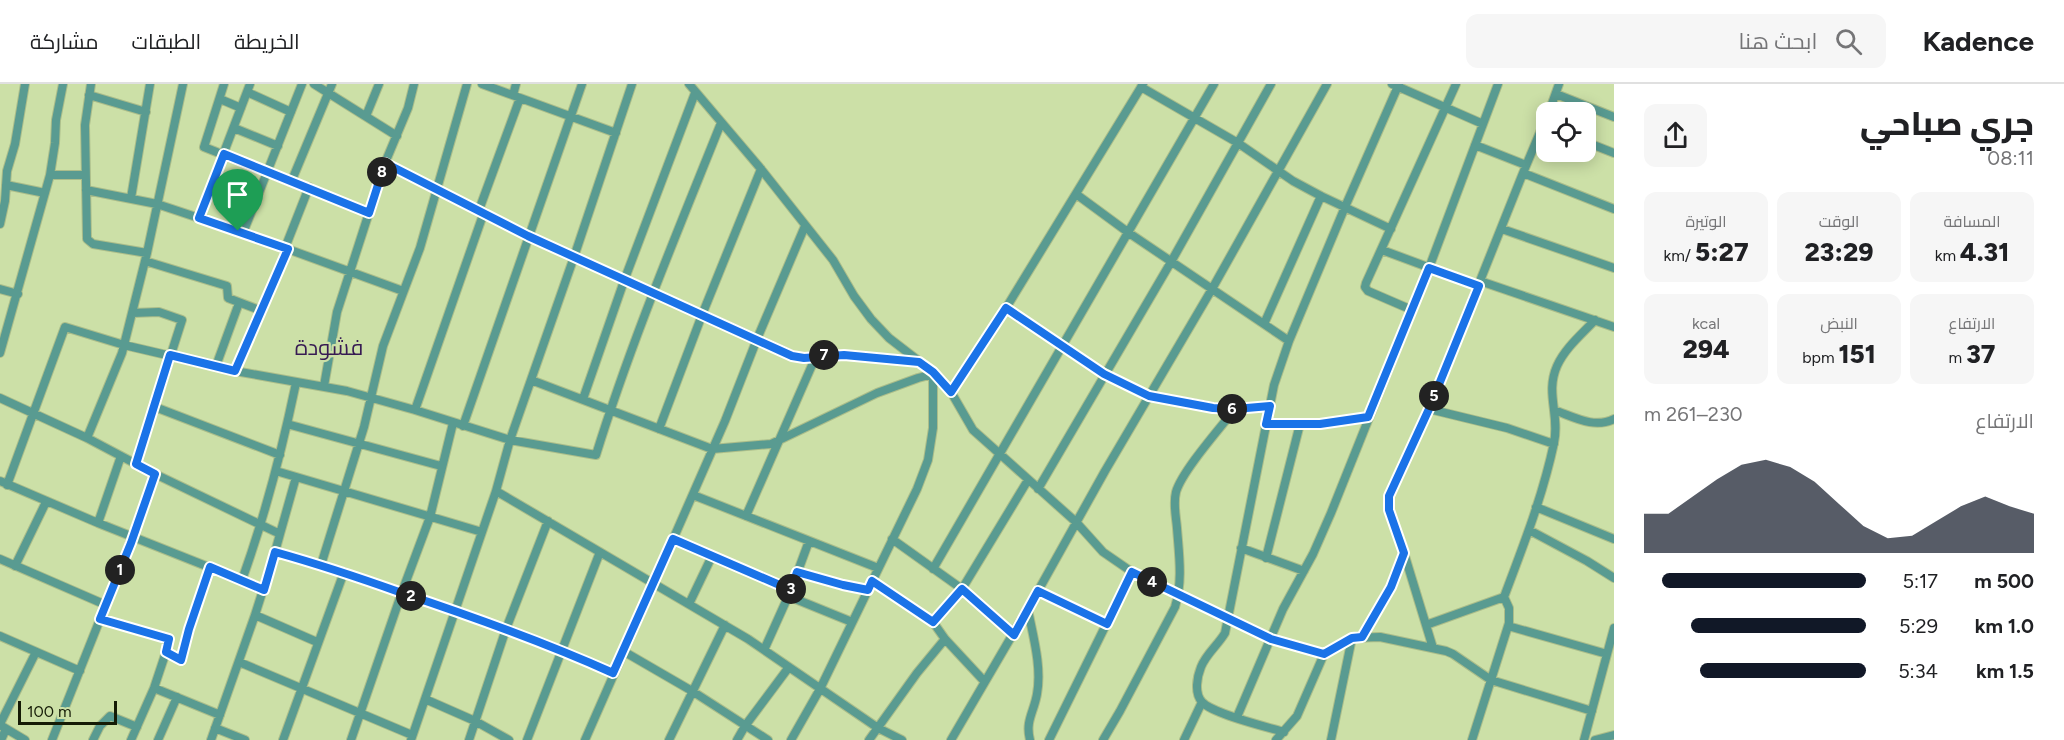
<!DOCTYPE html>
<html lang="ar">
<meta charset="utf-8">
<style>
:root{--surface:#fff;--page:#f6f6f6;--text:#202124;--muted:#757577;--line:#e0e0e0;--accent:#111827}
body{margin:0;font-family:Figtree,Cairo,sans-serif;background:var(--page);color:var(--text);direction:rtl;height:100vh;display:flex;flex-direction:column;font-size:22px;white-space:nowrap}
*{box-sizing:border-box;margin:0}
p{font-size:20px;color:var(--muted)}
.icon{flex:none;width:33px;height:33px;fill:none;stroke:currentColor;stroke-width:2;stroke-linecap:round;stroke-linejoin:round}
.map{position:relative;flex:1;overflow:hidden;direction:ltr}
.panel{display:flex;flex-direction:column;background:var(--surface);width:450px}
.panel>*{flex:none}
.buttons{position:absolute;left:1536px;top:18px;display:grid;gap:12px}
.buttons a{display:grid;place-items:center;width:60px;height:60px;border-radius:12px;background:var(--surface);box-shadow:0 3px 15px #0003;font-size:30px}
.scale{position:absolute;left:18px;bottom:15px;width:99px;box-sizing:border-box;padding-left:6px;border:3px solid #151b06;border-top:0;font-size:16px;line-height:21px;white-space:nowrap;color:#151b06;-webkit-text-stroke:4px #cce0a7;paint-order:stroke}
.pin{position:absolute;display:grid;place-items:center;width:51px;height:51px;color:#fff;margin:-62px -26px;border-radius:50% 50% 50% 0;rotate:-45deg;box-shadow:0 0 6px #0007}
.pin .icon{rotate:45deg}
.km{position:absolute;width:30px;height:30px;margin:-15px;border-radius:50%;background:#222;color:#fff;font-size:16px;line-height:30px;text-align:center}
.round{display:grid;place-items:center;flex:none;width:63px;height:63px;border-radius:12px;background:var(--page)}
.overview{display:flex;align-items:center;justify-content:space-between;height:102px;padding:0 30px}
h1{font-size:33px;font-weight:800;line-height:45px}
.metrics{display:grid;grid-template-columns:repeat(3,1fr);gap:9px;height:102px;padding:6px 30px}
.metrics div{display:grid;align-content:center;border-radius:12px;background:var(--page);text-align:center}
.metrics b{font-size:26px;font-weight:800}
.metrics small{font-size:16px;font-weight:400}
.metrics p{font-size:16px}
.chart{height:168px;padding:12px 30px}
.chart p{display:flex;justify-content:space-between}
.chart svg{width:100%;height:108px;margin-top:6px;fill:var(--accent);opacity:.7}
ul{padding:0 30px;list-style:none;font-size:20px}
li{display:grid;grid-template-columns:96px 72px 1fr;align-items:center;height:45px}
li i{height:15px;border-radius:8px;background:var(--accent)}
header{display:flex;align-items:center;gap:36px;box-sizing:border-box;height:84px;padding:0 30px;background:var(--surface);border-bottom:2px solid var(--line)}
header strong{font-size:28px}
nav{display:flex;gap:33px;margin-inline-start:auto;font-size:21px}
.search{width:420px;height:54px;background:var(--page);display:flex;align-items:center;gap:15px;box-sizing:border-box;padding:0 21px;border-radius:12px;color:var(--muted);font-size:22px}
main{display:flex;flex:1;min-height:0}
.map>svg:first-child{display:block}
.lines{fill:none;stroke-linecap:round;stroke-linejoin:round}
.street-casing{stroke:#abbd8a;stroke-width:10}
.street{stroke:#599b91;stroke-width:8}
.route-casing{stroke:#fff;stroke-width:12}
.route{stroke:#1a73e8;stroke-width:8}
.labels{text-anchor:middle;stroke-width:4.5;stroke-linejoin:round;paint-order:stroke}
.neighbourhood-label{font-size:22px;fill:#371b53;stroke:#cce0a7}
</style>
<header>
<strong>Kadence</strong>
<div class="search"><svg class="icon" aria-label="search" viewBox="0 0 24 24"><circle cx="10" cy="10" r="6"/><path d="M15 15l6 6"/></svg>ابحث هنا</div>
<nav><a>الخريطة</a><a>الطبقات</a><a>مشاركة</a></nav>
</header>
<main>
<section class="panel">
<div class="overview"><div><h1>جري صباحي</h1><p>08:11</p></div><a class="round"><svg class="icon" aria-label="share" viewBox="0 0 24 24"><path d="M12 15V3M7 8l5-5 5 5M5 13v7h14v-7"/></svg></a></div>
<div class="metrics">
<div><p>المسافة</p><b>4.31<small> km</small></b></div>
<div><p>الوقت</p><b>23:29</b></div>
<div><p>الوتيرة</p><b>5:27<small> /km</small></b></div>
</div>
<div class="metrics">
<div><p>الارتفاع</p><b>37<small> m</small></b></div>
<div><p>النبض</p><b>151<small> bpm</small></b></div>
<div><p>kcal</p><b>294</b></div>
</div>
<div class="chart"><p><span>الارتفاع</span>230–261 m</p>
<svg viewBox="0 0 160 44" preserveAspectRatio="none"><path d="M0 44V28L10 28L20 21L30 14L40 8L50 6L60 9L70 15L80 24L90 33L100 38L110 37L120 31L130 25L140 21L150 25L160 28V44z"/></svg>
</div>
<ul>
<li><b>500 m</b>5:17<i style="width:92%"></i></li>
<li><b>1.0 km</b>5:29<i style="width:79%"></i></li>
<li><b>1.5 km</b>5:34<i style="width:75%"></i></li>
</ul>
</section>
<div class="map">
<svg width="1614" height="656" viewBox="0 0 1614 656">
<rect width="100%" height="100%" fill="#cce0a7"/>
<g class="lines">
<g class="street-casing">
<path id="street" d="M91,0L85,41L87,155L93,160L147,169
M224,0L204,63L369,129
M314,0L397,52
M482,0L616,49
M689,0L761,85L833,176L854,212L871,235L889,254L933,288L951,308L973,346L1076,438L1103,468L1132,488L1271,555L1324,570L1352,554L1380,553L1446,567L1453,570L1491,596L1592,627
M1392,0L1483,40
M1141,3L1238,59L1293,97L1321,112L1391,145
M247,8L291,28
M1556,10L1614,33
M89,11L146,28
M513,11L516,0
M220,15L241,24
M1549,28L1559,0
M366,32L379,0
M234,44L278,62
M1586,58L1614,69
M1475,61L1526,81
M385,79L528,152L757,255L725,337L585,656
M1523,89L1614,125
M50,91H85
M292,96L332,0
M6,101L45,109
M86,106L157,120L238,147L403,207
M1076,110L1129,149L1289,257
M131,114L150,0
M479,126L520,14
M199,134L250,0
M0,140L5,117L7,87L15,60L25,0
M805,142L757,255L792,271L804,274L844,271L918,277
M1502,145L1614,184
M243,149L302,0
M285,164L309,103
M1382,166L1479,202
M145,177L227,202L228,214L262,227
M1480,197L1614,243
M0,205L18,210
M1006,224L1104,290L1149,312L1213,323L1235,325L1270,322
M1412,226L1368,207L1365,203L1366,199L1456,0
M132,229L159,228L182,236L136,380
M1264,240L1321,112
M0,269L50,91L55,59L56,36L63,0
M216,282L239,219
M235,287L288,165
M531,296L712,365L771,360L877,309L918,294L933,290
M324,302L337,228L385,79L408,24L414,0
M951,308L1006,224L1143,0
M0,314L87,354L155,390L280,450L275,468
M583,315L624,197L695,9
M155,323L280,371
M1429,325L1507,344L1554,360
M415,326L484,128
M1554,326C1574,333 1594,345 1614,335
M287,340L441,382
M1266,340H1320L1368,333
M463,342L582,0
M659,345L702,231L761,85
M87,354L122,269L147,169L183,0
M276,387L482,448
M0,397L98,439L264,505
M7,401L65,243L124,261L235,287L347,307L415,326L510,356L596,371C631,258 677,149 721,39
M1038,405L1171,178L1271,0
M496,407L748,555L878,644L902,656
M693,411L878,484
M1536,423L1614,455
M746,432L816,272
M98,439L121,372
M1529,446L1587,477L1614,494
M280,450L296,393
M673,455L791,506
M892,455L962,505L1013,551
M1241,464L1304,487
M1266,474L1300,340
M0,475L106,521
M321,481L364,343L383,262L420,164L467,0
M15,482L46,418
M933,485L1214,0
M797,488L843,501L868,506
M242,496C265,432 282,366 296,299
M872,497L933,538L945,555L984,597
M1038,507L1107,540
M788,512L852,538
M689,520L712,472
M1028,526C1033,552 1042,583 1037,610C1034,628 1025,637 1030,656
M255,531L317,558
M100,535L169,555L166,568
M933,538L962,505L1028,396
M1426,541L1504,513
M1508,542L1607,570
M0,552L80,587
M1362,553L1391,503L1404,469
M1433,564L1404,469L1389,426V412L1429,325L1523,89L1546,34
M764,566L791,506L809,457
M623,567L692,607L768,656
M239,578L412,651
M154,604L220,631
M425,615L475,637L509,656
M1237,633L1283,525L1313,470L1331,429L1429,184L1498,0
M0,640L36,568
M0,641L25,656
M215,644L245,656
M1284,648C1267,643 1213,630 1202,618C1194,609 1197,593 1201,583C1206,570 1218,561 1225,549L1274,301L1289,257L1345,123L1399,0
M1,656L6,645
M52,656L128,465L155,390
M93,656L100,642L110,632L137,643
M131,656L154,604L166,568L181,576L189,545L210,483
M158,656L177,613
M211,656L255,531L275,468C318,480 360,494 402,509C474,533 544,558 613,589
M283,656L344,488
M351,656L402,508L430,433L453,339
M411,656L496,407L510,356L574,173L632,0
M469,656L506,545L548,437
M527,656L600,468
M669,656L725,541
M737,656L745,642L789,583
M791,656L820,605L917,405L928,376L933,344V288
M869,656L917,589L945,555
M951,656L1038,507L1105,387L1212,205L1327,0
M1049,656L1132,488
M1103,656L1120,627L1175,523C1183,497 1179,471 1177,444C1176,432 1173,420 1176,408C1182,387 1221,343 1235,325
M1184,656L1202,618
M1276,656L1297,632L1324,570
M1331,656L1352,554
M1472,656L1509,539V524L1504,513C1523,463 1543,411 1554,359C1560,331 1545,309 1557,282C1565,264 1582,250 1595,236
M1584,656L1614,544
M1595,656L1614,651"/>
</g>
<use href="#street" class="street"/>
</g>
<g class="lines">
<g class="route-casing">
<path id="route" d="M224,70L369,129L385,79L528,152L792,272L804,274L844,271L919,278L933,288L951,308L1006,224L1104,290L1149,312L1213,324L1235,325L1270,322L1266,340H1320L1368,333L1429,184L1479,202L1429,325L1389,412V426L1404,469L1391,503L1362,553L1352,554L1324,570L1271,555L1132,488L1107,540L1038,507L1014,551L962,505L933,538L872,497L868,506L843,501L797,488L791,506L673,455L613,589C544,558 474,533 402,509C360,494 318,480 275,468L264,506L210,483L189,545L181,576L166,568L169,555L100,535L131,459L155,390L136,380L170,271L235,287L288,165L199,134Z"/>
</g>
<use href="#route" class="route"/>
</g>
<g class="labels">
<g class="neighbourhood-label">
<text x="329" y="271">فشودة</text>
</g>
</g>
</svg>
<div class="buttons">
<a><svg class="icon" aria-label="locate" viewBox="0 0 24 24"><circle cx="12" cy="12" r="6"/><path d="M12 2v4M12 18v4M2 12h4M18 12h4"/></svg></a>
</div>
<div class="scale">100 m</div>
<div class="pin" style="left:238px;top:147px;background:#1e9e55"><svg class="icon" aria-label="arrive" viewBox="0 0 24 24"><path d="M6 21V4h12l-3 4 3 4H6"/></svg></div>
<b class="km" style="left:120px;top:486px">1</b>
<b class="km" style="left:411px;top:512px">2</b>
<b class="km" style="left:791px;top:505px">3</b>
<b class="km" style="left:1152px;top:498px">4</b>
<b class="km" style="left:1434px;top:312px">5</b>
<b class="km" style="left:1232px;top:325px">6</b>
<b class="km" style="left:824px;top:271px">7</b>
<b class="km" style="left:382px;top:88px">8</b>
</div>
</main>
